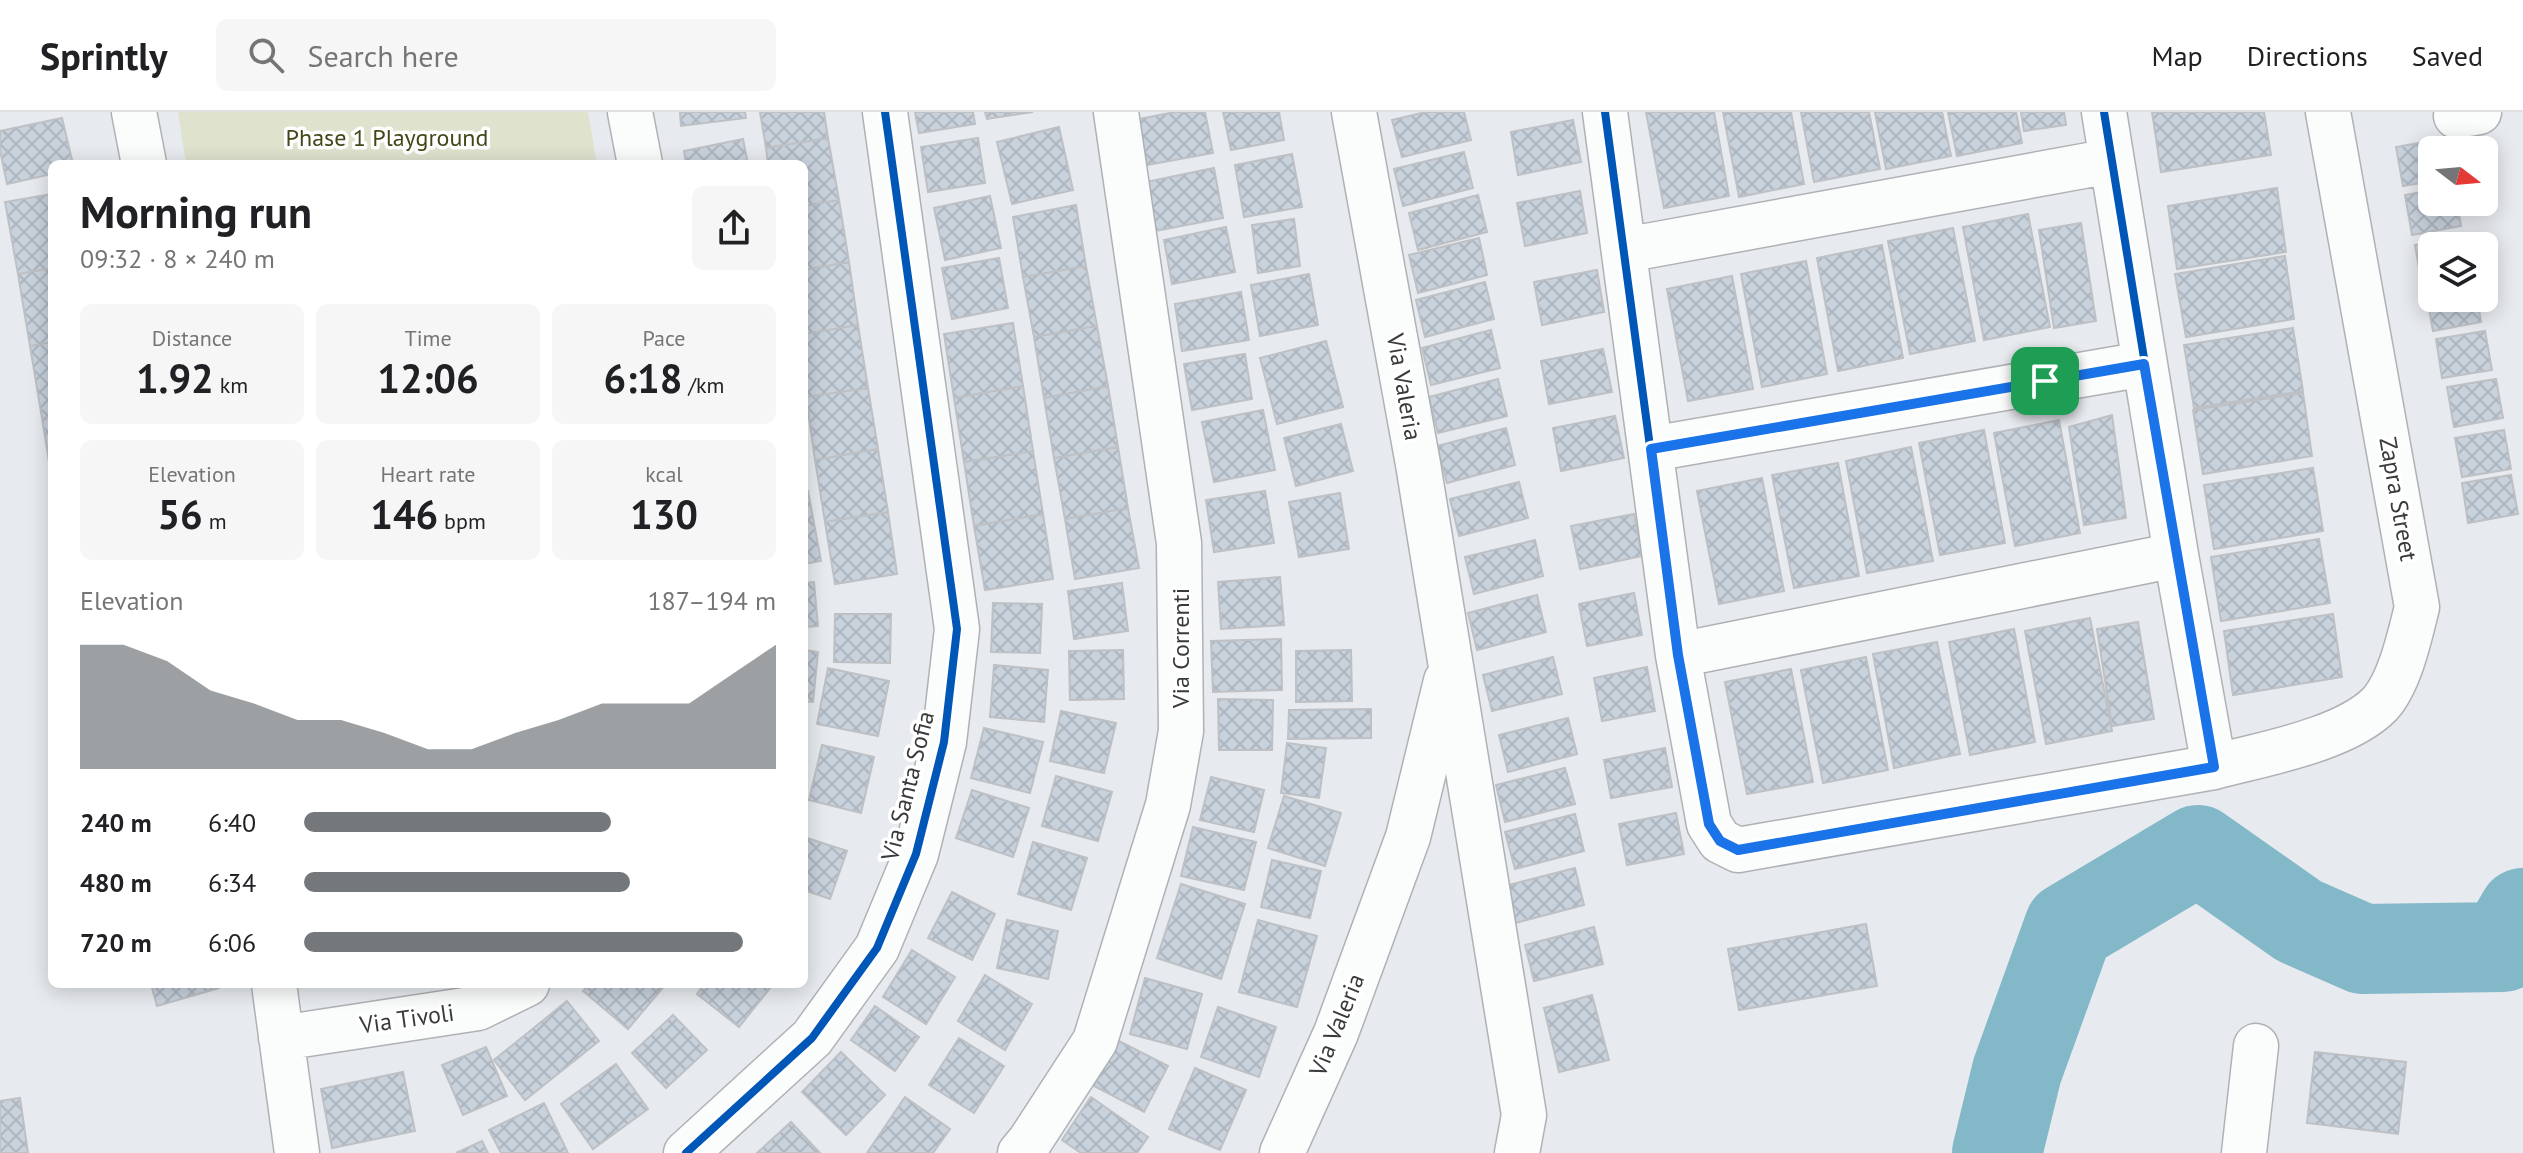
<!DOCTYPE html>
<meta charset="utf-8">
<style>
:root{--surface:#fff;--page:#f6f6f6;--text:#202124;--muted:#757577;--line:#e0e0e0;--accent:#75787b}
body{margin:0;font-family:"PT Sans",sans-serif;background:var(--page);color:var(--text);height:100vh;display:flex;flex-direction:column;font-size:30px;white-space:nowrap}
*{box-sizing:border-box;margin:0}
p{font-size:26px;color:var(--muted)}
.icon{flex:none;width:44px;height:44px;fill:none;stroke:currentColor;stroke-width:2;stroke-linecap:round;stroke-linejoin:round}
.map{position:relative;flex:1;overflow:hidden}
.drawer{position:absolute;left:48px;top:48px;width:760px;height:828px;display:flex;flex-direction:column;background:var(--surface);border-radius:12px;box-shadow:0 4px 20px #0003}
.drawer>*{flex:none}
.needle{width:52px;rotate:106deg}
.controls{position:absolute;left:2418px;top:24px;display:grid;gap:16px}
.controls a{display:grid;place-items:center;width:80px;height:80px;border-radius:12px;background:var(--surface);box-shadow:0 4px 20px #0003;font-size:40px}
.pin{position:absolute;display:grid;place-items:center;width:68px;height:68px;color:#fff;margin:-34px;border-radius:16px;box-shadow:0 4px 12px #0006}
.round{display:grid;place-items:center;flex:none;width:84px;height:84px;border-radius:12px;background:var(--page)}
.headline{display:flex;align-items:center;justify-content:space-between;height:136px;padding:0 32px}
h1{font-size:44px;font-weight:700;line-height:60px}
.metrics{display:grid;grid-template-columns:repeat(3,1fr);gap:12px;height:136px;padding:8px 32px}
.metrics div{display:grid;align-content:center;border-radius:12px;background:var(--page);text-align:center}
.metrics b{font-size:40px;font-weight:700}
.metrics small{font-size:22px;font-weight:400}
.metrics p{font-size:22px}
.chart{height:224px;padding:16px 32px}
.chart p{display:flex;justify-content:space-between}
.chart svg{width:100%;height:144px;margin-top:8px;fill:var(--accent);opacity:.7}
ul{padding:0 32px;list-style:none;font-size:26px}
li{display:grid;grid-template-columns:128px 96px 1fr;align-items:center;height:60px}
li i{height:20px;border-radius:10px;background:var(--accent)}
header{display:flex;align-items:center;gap:48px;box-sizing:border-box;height:112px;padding:0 40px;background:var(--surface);border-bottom:2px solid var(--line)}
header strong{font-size:38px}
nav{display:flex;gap:44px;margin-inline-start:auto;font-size:28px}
.search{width:560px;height:72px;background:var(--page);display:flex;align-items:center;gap:20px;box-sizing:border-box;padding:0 28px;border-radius:12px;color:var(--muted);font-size:30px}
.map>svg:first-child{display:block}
.green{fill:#dfe2cd}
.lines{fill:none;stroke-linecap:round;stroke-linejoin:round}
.river{stroke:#83b8c8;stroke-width:90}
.building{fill:url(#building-cross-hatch);stroke:#bec0c4;stroke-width:2}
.street-casing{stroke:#afb2b5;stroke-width:47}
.street{stroke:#fbfcfc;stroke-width:44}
.cycleway-casing{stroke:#fff;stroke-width:13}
.cycleway{stroke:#0057b8;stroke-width:8}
.route-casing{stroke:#fff;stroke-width:16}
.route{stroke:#1a73e8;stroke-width:10}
.labels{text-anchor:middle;stroke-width:7;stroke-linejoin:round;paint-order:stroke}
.park-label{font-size:24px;fill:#444617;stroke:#fff}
.street-label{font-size:24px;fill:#383a3d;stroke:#fff}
</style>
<header>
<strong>Sprintly</strong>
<div class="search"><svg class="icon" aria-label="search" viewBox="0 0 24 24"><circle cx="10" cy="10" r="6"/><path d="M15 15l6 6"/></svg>Search here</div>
<nav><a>Map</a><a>Directions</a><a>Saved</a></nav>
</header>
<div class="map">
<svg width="2523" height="1041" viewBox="0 0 2523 1041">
<defs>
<pattern id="building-cross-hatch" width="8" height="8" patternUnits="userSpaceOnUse" patternTransform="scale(2)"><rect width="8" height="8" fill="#c8d2dd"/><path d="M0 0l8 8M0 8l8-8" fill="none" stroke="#adb5bf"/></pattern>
</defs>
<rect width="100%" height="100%" fill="#e7eaee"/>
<path class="green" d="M178,0H588L597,52H186Z"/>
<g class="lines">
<path class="river" d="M1997,1041L2017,959L2069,815L2198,738L2299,809L2363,837L2503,835L2523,801"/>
</g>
<path class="building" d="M680,0H745L746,6L681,14Z
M760,0H824L828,26L766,36Z
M915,0H973L975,12L919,21Z
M985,0H1033L987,7Z
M1175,0H1205L1213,41L1147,53L1139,7Z
M1223,0H1279L1284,28L1231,38Z
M1426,0H1464L1471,28L1402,45L1392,8Z
M1646,0H1714L1729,84L1664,96Z
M1723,0H1791L1804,72L1739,85Z
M1801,0H1869L1880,57L1814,70Z
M1875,0H1942L1951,44L1886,57Z
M1948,0H2016L2022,31L1957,44Z
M2021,0H2064L2066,13L2024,19Z
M2152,0H2264L2271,43L2161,60Z
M62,6L73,52H52V62L7,72L0,38V19Z
M1573,8L1581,50L1518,63L1511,20Z
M1059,15L1073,78L1012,92L997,30Z
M828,26L839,88L804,94V52H768L766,36Z
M978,26L985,71L928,80L921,35Z
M2446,26L2448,38H2432V69L2403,74L2396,35Z
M743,27L748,52H686L684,39Z
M1464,40L1473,76L1403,94L1394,57Z
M1292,42L1302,95L1244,105L1235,53Z
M1214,56L1223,106L1155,119L1146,70Z
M2277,76L2286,140L2177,157L2168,94Z
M2432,78V90H2457L2461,114L2412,123L2405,83Z
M1580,79L1587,121L1525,134L1517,91Z
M52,82V156L18,162L5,90Z
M1478,83L1487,120L1418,138L1409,101Z
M990,84L1001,136L945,148L934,96Z
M839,88L849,150L804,158V94Z
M1076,93L1086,154L1023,165L1013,105Z
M2028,102L2050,215L1984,228L1963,115Z
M1294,107L1300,154L1258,161L1252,113Z
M2081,111L2096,209L2054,216L2039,118Z
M1226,115L1235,160L1172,172L1164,128Z
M1953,116L1975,229L1910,242L1888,129Z
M2464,124L2466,134H2432V171L2422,173L2415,133Z
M1479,126L1487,163L1418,181L1409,143Z
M1882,133L1903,246L1838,259L1817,146Z
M2285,144L2294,207L2186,225L2175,162Z
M999,146L1008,196L952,207L942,156Z
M1806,149L1827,262L1762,275L1741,162Z
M849,150L858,213L804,222V158Z
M1086,154L1097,214L1034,225L1023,165Z
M52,156V230L30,234L18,162Z
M1597,158L1604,200L1542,213L1534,170Z
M1309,162L1318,213L1260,224L1251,173Z
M1732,164L1753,277L1688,289L1667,177Z
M1485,170L1494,207L1425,225L1416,188Z
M2432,179V186H2477L2481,210L2433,219L2426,180Z
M1241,180L1249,228L1182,239L1175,192Z
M1013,211L1023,274L954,286L944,222Z
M858,213L868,276L806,285L804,222Z
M1097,214L1108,274L1044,286L1034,225Z
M2293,216L2303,279L2194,296L2184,233Z
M1491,218L1500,256L1431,273L1422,236Z
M2485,219L2492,258L2442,266L2436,227Z
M1326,229L1343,295L1277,312L1260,246Z
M52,230V304L42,306L30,234Z
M1603,237L1612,280L1549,292L1541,249Z
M1245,242L1252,287L1192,298L1184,252Z
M1498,267L1507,304L1438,321L1429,285Z
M2496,267L2503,306L2454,315L2447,275Z
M1023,274L1033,339L964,350L954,286Z
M1108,274L1118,335L1054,346L1044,286Z
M868,276L878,337L815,348L806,285Z
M2303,281L2312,344L2203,362L2193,298Z
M1263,298L1275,358L1214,370L1202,310Z
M2112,303L2126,406L2084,413L2069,315Z
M52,304V368L42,306Z
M1615,304L1624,346L1561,359L1553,316Z
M2059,308L2080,421L2015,434L1994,321Z
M1341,312L1353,359L1296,374L1284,326Z
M1506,316L1515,353L1447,371L1437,334Z
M1984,318L2005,431L1940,443L1919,331Z
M2504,318L2511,357L2462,365L2455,326Z
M1118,335L1128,396L1065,407L1054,346Z
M1911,335L1933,449L1867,461L1846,349Z
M878,337L888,400L825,410L815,348Z
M1033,339L1043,402L974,414L964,350Z
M1838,351L1859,464L1794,476L1772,363Z
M2313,356L2323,419L2214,437L2204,373Z
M2511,363L2518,402L2468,411L2462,371Z
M1762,366L1784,479L1719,492L1697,379Z
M1519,370L1528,406L1459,424L1450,387Z
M808,379L821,449L804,452V380Z
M1265,379L1274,431L1214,440L1206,388Z
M1340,381L1349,437L1299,445L1289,390Z
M1128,396L1139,456L1075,467L1065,407Z
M888,400L897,462L835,472L825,410Z
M1043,402L1053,467L985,478L974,414Z
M1634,402L1642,444L1580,457L1571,414Z
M2319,427L2330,491L2221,509L2211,445Z
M1535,428L1543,464L1474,482L1465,445Z
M1280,465L1284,513L1221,517L1218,470Z
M814,470L818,514L804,515V471Z
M1122,471L1128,519L1074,527L1068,479Z
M1634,481L1642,523L1587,534L1579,492Z
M1537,483L1546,520L1477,538L1468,501Z
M993,491L1042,492L1040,541L991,540Z
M835,502H891L890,551L834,550Z
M2333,502L2342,565L2233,583L2224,519Z
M2090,506L2112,619L2046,632L2025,519Z
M2138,510L2154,607L2112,614L2097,517Z
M2014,517L2035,630L1970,643L1949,530Z
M1281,527L1282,578L1213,580L1211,529Z
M1937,530L1960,642L1894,656L1873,542Z
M804,538L818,540L813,590L804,589Z
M1123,538L1124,587L1070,588L1069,539Z
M1351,538L1352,589L1296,590V539Z
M1553,545L1562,582L1492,599L1483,563Z
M1866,545L1888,658L1823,671L1801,558Z
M994,553L1048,558L1044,610L990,605Z
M1647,555L1655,599L1602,609L1594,566Z
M828,556L889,569L878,624L817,612Z
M1791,557L1813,670L1747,682L1725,570Z
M1218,587L1273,588L1272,638H1219Z
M1371,597V626L1288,627L1289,598Z
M1061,599L1116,611L1104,661L1050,649Z
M1568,606L1577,642L1508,660L1499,623Z
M984,616L1043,630L1030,681L971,666Z
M1287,631L1326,636L1319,686L1281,681Z
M822,633L874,645L861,701L809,688Z
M1665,636L1672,675L1611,686L1604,648Z
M1565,656L1575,692L1505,710L1496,673Z
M1056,664L1112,680L1098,729L1042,714Z
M1211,665L1264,678L1254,720L1200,708Z
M972,678L1029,696L1013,745L956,726Z
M1284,684L1341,701L1325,754L1268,736Z
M1676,701L1684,742L1627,753L1619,712Z
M1575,702L1584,739L1515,757L1505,720Z
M1193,715L1256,730L1244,778L1181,764Z
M804,725L847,739L830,787L804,778Z
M1033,730L1087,746L1071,798L1018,782Z
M1272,748L1321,759L1310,806L1261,795Z
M1575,756L1584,793L1515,811L1505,774Z
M1181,772L1245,792L1221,867L1157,846Z
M952,780L995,802L972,848L928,826Z
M1007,808L1058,819L1048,867L997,856Z
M1258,808L1317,824L1297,895L1239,880Z
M1866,812L1877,874L1739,898L1728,837Z
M1594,815L1603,852L1534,869L1525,833Z
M912,838L955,865L926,912L883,885Z
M985,863L1032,892L1005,938L958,909Z
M1145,866L1202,882L1187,937L1130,922Z
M151,872H218L219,876L157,894Z
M590,872H666L628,917L583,879Z
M704,872H766L770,876L739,915L697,882Z
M1592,883L1609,948L1559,960L1544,896Z
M567,889L599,929L525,988L494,948Z
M875,894L919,925L895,959L851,928Z
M1218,895L1276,915L1259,965L1201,945Z
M673,903L707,938L666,976L632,941Z
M959,926L1004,954L974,1001L929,973Z
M1117,928L1168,954L1144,1000L1094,974Z
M486,935L507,984L463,1003L442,953Z
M841,940L885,983L846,1023L802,980Z
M2315,940L2406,950L2398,1022L2307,1011Z
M616,952L648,997L593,1037L561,992Z
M1195,956L1246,978L1220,1038L1169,1017Z
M403,960L415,1019L332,1036L321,977Z
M905,985L950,1017L933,1041H867Z
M1091,985L1148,1025L1137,1041H1081L1062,1028Z
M20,986L28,1041H0V989Z
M544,991L568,1041H501L489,1018Z
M791,1010L820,1041H757Z
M482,1029L488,1041H456Z"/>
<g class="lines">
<g class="street-casing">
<path id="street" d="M134,0L144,52
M630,0L640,52
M1354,0L1418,352L1524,1003L1517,1041
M1605,0L1678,543L1709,712L1720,729L1738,738L2214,655L2176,443L2104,0
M2456,4L2479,0
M1625,138L2111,49
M1651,337L2144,252
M1678,543L2176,443
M2214,655C2262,642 2345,628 2380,592C2400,570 2410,523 2417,495L2328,0
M274,872L297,1041
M281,926L478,896L527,872
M686,1041L812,926L877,836L916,742L944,630L957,517L885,0
M1020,1041L1030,1029L1095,929L1168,693L1181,619L1179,431L1116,0
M1282,1041L1336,921L1408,725L1446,569
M2244,1041L2256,934"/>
</g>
<use href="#street" class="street"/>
<g class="cycleway-casing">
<path id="cycleway" d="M1605,0L1678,543L1709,712L1720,729L1738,738L2214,655L2176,443L2104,0
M686,1041L812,926L877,836L916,742L944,630L957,517L885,0"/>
</g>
<use href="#cycleway" class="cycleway"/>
</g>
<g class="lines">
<g class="route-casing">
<path id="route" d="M2144,252L2214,655L1738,738L1720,729L1709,712L1678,543L1651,337Z"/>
</g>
<use href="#route" class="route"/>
</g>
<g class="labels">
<g class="park-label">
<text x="387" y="34">Phase 1 Playground</text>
</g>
<g class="street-label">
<text transform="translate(1404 275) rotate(80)" y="8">Via Valeria</text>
<text transform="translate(2398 387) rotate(80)" y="8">Zapra Street</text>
<text transform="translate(1181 536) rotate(-90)" y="8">Via Correnti</text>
<text transform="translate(908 674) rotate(-76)" y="8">Via Santa Sofia</text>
<text transform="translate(407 907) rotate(-8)" y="8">Via Tivoli</text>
<text transform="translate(1337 913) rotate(-68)" y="8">Via Valeria</text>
</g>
</g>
</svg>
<div class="controls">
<a><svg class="needle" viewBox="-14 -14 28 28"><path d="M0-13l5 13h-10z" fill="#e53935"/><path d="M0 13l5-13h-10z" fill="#757577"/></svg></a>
<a><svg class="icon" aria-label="layers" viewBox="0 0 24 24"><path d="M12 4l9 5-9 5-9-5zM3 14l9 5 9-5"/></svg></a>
</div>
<div class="pin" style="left:2045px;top:269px;background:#1e9e55"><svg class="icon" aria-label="arrive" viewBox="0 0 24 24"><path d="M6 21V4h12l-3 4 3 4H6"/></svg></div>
<section class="drawer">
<div class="headline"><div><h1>Morning run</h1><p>09:32 · 8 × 240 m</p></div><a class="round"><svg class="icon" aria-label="share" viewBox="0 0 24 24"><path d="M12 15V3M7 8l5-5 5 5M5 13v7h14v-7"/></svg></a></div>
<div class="metrics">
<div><p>Distance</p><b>1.92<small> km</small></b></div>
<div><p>Time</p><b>12:06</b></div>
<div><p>Pace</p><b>6:18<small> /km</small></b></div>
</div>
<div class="metrics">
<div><p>Elevation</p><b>56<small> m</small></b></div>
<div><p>Heart rate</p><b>146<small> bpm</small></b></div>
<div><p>kcal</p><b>130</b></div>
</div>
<div class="chart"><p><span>Elevation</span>187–194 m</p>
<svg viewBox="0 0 160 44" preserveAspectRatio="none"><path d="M0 44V6L10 6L20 11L30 20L40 24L50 29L60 29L70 33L80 38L90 38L100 33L110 29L120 24L130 24L140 24L150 15L160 6V44z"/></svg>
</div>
<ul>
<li><b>240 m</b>6:40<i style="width:65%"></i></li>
<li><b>480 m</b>6:34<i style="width:69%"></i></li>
<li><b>720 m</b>6:06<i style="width:93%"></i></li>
</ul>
</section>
</div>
